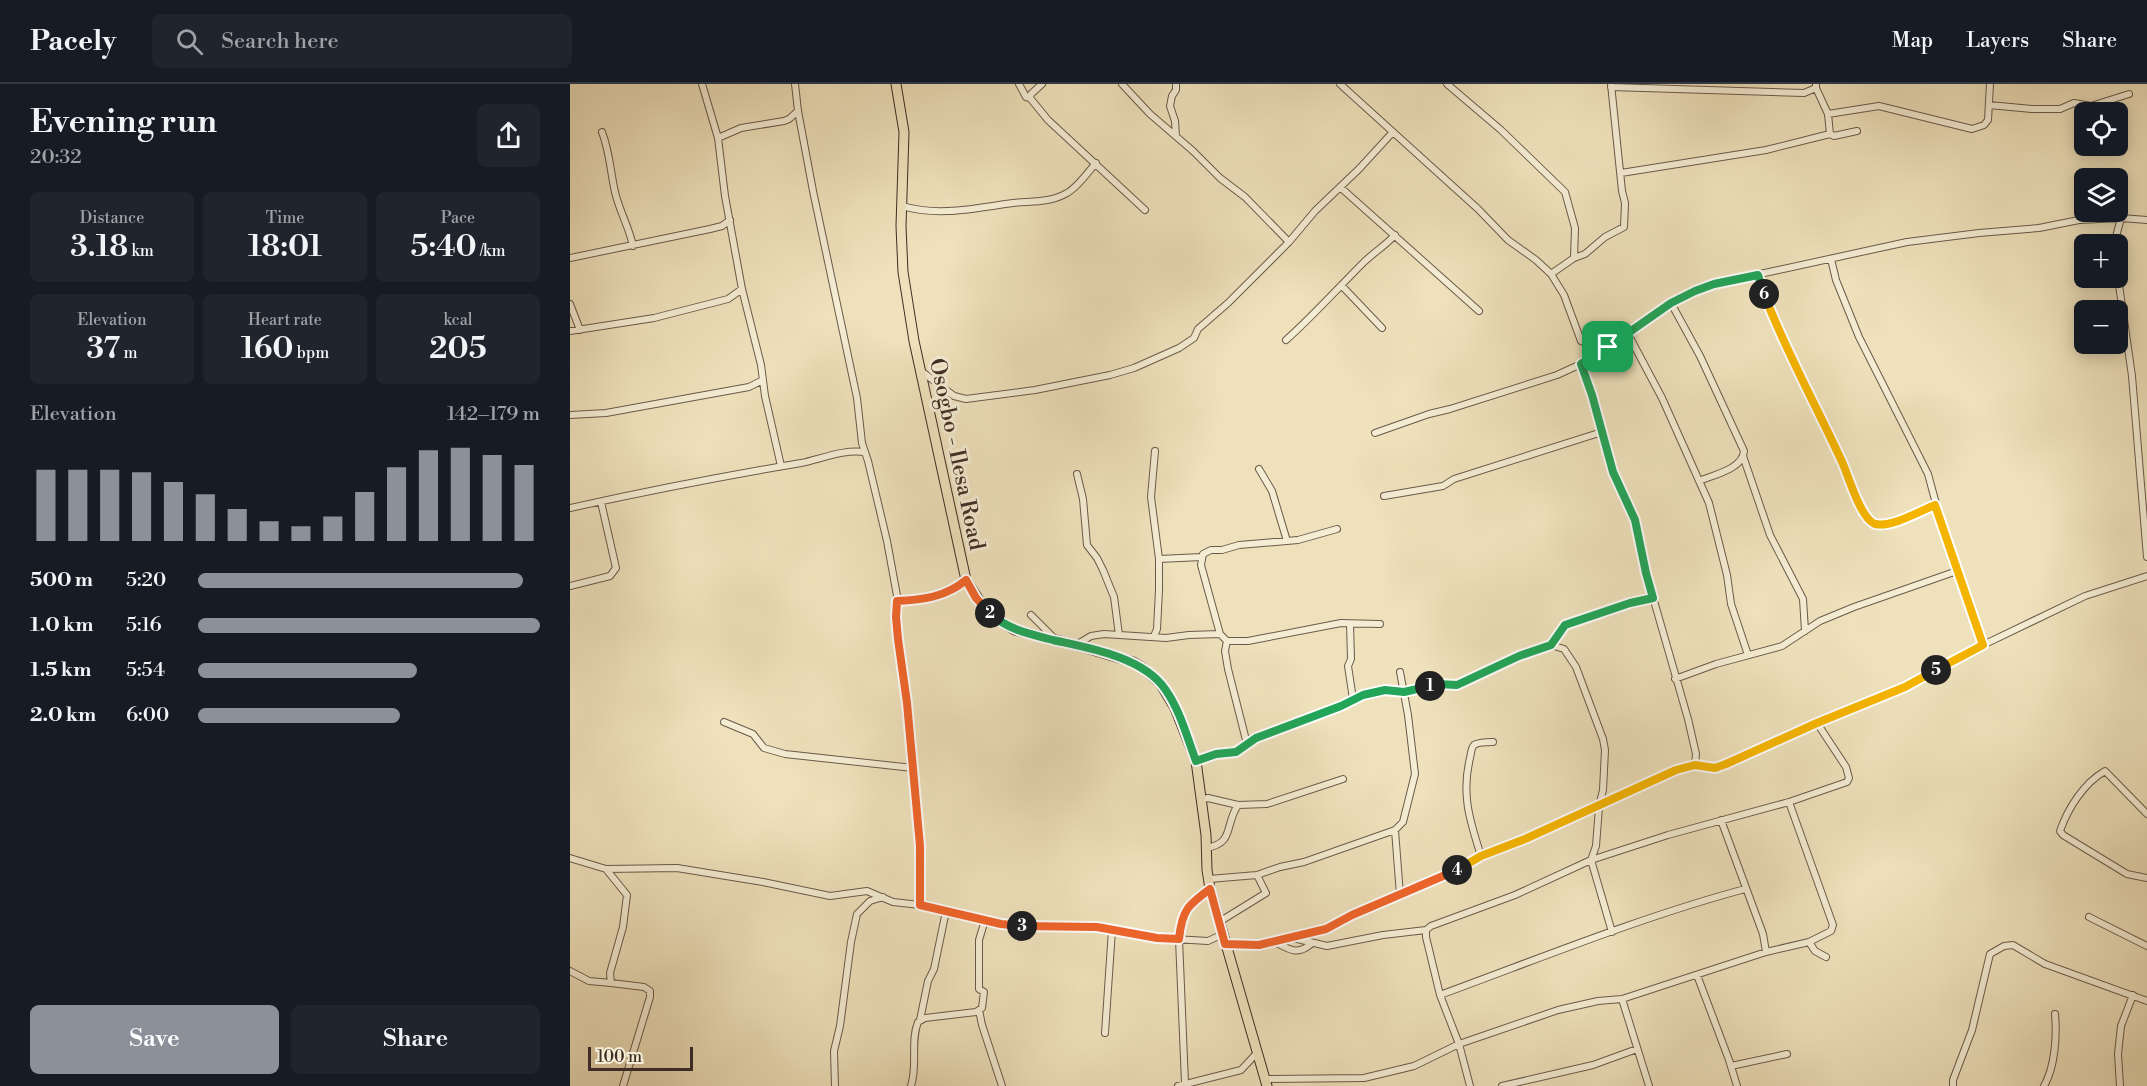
<!DOCTYPE html>
<meta charset="utf-8">
<style>
:root{--surface:#171b24;--page:#20242c;--text:#f1f3f6;--muted:#9ea1a6;--line:#363941;--accent:#8c9099}
body{margin:0;font-family:"Libre Bodoni",serif;background:var(--page);color:var(--text);height:100vh;display:flex;flex-direction:column;font-size:22px;white-space:nowrap}
*{box-sizing:border-box;margin:0}
p{font-size:20px;color:var(--muted)}
.icon{flex:none;width:33px;height:33px;fill:none;stroke:currentColor;stroke-width:2;stroke-linecap:round;stroke-linejoin:round}
.map{position:relative;flex:1;overflow:hidden}
.details{display:flex;flex-direction:column;background:var(--surface);width:570px}
.details>*{flex:none}
.buttons{position:absolute;left:1504px;top:18px;display:grid;gap:12px}
.buttons a{display:grid;place-items:center;width:54px;height:54px;border-radius:9px;background:var(--surface);box-shadow:0 3px 15px #0003;font-size:30px}
.scale{position:absolute;left:18px;bottom:15px;width:105px;box-sizing:border-box;padding-left:6px;border:3px solid #3f2d25;border-top:0;font-size:16px;line-height:21px;white-space:nowrap;color:#3f2d25;-webkit-text-stroke:4px #f4ecd3;paint-order:stroke}
.pin{position:absolute;display:grid;place-items:center;width:51px;height:51px;color:#fff;margin:-26px;border-radius:12px;box-shadow:0 3px 9px #0006}
.km{position:absolute;width:30px;height:30px;margin:-15px;border-radius:50%;background:#222;color:#fff;font-size:16px;line-height:30px;text-align:center}
.round{display:grid;place-items:center;flex:none;width:63px;height:63px;border-radius:9px;background:var(--page)}
.overview{display:flex;align-items:center;justify-content:space-between;height:102px;padding:0 30px}
h1{font-size:33px;font-weight:600;line-height:45px}
.figures{display:grid;grid-template-columns:repeat(3,1fr);gap:9px;height:102px;padding:6px 30px}
.figures div{display:grid;align-content:center;border-radius:9px;background:var(--page);text-align:center}
.figures b{font-size:30px;font-weight:600}
.figures small{font-size:16px;font-weight:400}
.figures p{font-size:16px}
.chart{height:168px;padding:12px 30px}
.chart p{display:flex;justify-content:space-between}
.chart svg{width:100%;height:108px;margin-top:6px;stroke:var(--accent);stroke-width:6}
.button{display:flex;gap:12px;margin-top:auto;padding:12px 30px}
.button a{flex:1;height:69px;border-radius:9px;background:var(--accent);color:#fff;font-size:24px;font-weight:600;line-height:69px;text-align:center}
.button a+a{background:var(--page);color:var(--text)}
ul{padding:0 30px;list-style:none;font-size:20px}
li{display:grid;grid-template-columns:96px 72px 1fr;align-items:center;height:45px}
li i{height:15px;border-radius:8px;background:var(--accent)}
header{display:flex;align-items:center;gap:36px;box-sizing:border-box;height:84px;padding:0 30px;background:var(--surface);border-bottom:2px solid var(--line)}
header strong{font-size:28px}
nav{display:flex;gap:33px;margin-inline-start:auto;font-size:21px}
.search{width:420px;height:54px;background:var(--page);display:flex;align-items:center;gap:15px;box-sizing:border-box;padding:0 21px;border-radius:9px;color:var(--muted);font-size:22px}
main{display:flex;flex:1;min-height:0}
.map>svg:first-child{display:block}
.lines{fill:none;stroke-linecap:round;stroke-linejoin:round}
.minor-casing{stroke:#6b5a4a;stroke-width:8}
.primary-casing{stroke:#3f2d25;stroke-width:11}
.minor{stroke:#f4ecd3;stroke-width:6}
.primary{stroke:#eee1bb;stroke-width:9}
.split-1-casing{stroke:#fff;stroke-width:12}
.split-2-casing{stroke:#fff;stroke-width:12}
.split-3-casing{stroke:#fff;stroke-width:12}
.split-4-casing{stroke:#fff;stroke-width:12}
.split-5-casing{stroke:#fff;stroke-width:12}
.split-6-casing{stroke:#fff;stroke-width:12}
.split-7-casing{stroke:#fff;stroke-width:12}
.split-1{stroke:#22a559;stroke-width:8}
.split-2{stroke:#22a559;stroke-width:8}
.split-3{stroke:#f0652b;stroke-width:8}
.split-4{stroke:#f0652b;stroke-width:8}
.split-5{stroke:#f5b400;stroke-width:8}
.split-6{stroke:#f5b400;stroke-width:8}
.split-7{stroke:#22a559;stroke-width:8}
.labels{text-anchor:middle;stroke-width:6;stroke-linejoin:round;paint-order:stroke}
.street-label{font-size:22px;fill:#3f2d25;stroke:#f4ecd3}
</style>
<header>
<strong>Pacely</strong>
<div class="search"><svg class="icon" aria-label="search" viewBox="0 0 24 24"><circle cx="10" cy="10" r="6"/><path d="M15 15l6 6"/></svg>Search here</div>
<nav><a>Map</a><a>Layers</a><a>Share</a></nav>
</header>
<main>
<section class="details">
<div class="overview"><div><h1>Evening run</h1><p>20:32</p></div><a class="round"><svg class="icon" aria-label="share" viewBox="0 0 24 24"><path d="M12 15V3M7 8l5-5 5 5M5 13v7h14v-7"/></svg></a></div>
<div class="figures">
<div><p>Distance</p><b>3.18<small> km</small></b></div>
<div><p>Time</p><b>18:01</b></div>
<div><p>Pace</p><b>5:40<small> /km</small></b></div>
</div>
<div class="figures">
<div><p>Elevation</p><b>37<small> m</small></b></div>
<div><p>Heart rate</p><b>160<small> bpm</small></b></div>
<div><p>kcal</p><b>205</b></div>
</div>
<div class="chart"><p><span>Elevation</span>142–179 m</p>
<svg viewBox="0 0 160 44" preserveAspectRatio="none"><path d="M5 44V15M15 44V15M25 44V15M35 44V16M45 44V20M55 44V25M65 44V31M75 44V36M85 44V38M95 44V34M105 44V24M115 44V14M125 44V7M135 44V6M145 44V9M155 44V13"/></svg>
</div>
<ul>
<li><b>500 m</b>5:20<i style="width:95%"></i></li>
<li><b>1.0 km</b>5:16<i style="width:100%"></i></li>
<li><b>1.5 km</b>5:54<i style="width:64%"></i></li>
<li><b>2.0 km</b>6:00<i style="width:59%"></i></li>
</ul>
<div class="button"><a>Save</a><a>Share</a></div>
</section>
<div class="map">
<svg width="1577" height="1002" viewBox="0 0 1577 1002">
<rect width="100%" height="100%" fill="#eee1bb"/>
<filter id="stains"><feTurbulence type="fractalNoise" baseFrequency=".00333" numOctaves="4"/><feColorMatrix values="0 0 0 0 .2 0 0 0 0 .09 0 0 0 0 .02 0 0 0 .5 -.17"/></filter>
<radialGradient id="worn" r=".72"><stop offset=".6" stop-color="#630" stop-opacity="0"/><stop offset="1" stop-color="#630" stop-opacity=".3"/></radialGradient>
<g class="lines">
<g class="minor-casing">
<path id="minor" d="M132,0L148,54L155,112L172,205L191,281L195,312L211,382
M225,0L228,27L243,107L287,314L292,359L298,377L317,457L328,517L326,533L328,555L337,619L350,762V821
M449,0L456,13L460,14L461,10L472,0
M552,0L580,30L623,67L650,94L675,113L719,158
M770,0L908,125L938,156L966,176L981,190L994,211L1011,257L1027,263H1036
M877,0L931,46L995,108L1005,144L1004,174
M1041,3L1234,9L1246,4V0
M1246,4L1258,30L1260,50
M460,14L478,36L575,126
M1419,21L1462,25H1490L1504,19L1521,22L1559,10
M1258,30L1309,22L1402,45L1414,41L1418,36L1420,0
M32,48C40,69 40,86 45,108C49,126 59,143 63,162
M606,52L605,37L600,22L602,12L606,6V0
M148,54L171,44L214,37L219,35L228,27
M1051,89L1196,66L1260,50L1264,52L1287,47
M770,103L909,227
M332,122C369,133 406,124 443,119C462,117 480,119 497,109C508,103 518,88 526,79
M1544,160L1551,134
M0,174L140,145L152,142L160,136
M1261,175L1266,196L1289,253L1358,390L1375,453L1413,561
M981,190L1004,174L1015,170L1035,153L1054,143L1055,119L1052,107L1041,0
M1188,191C1208,257 1244,318 1273,380C1279,393 1290,435 1305,439C1320,444 1350,427 1365,421
M1548,194L1562,292L1577,473
M772,202L812,244
M1101,219L1130,272L1174,367C1173,385 1143,391 1129,397
M0,220L10,246
M0,247L84,234L158,215L172,205
M1058,250L1092,314L1139,419L1157,491L1161,520L1178,571
M716,256C743,232 767,205 793,179C803,169 815,162 825,151
M1011,280L1022,311L1043,388L1066,436L1076,489L1118,635L1126,670L1125,681
M351,287L384,312L396,315L465,306L540,291L564,284L609,264L624,254L628,245L658,219L719,158L745,127L789,85L822,49
M0,331L36,329L179,303L191,297
M805,349L859,330L880,325L987,291L1011,280L1058,250L1101,219L1144,200L1337,158L1409,149L1469,144L1509,136L1551,134L1577,136
M1173,372L1200,451L1233,515L1235,547
M689,385L702,407L717,457
M507,390L513,415L517,461L527,474L533,486L544,513L549,551
M814,412L873,402L884,395L1032,348
M0,424C77,407 154,392 231,379C251,375 274,365 294,368
M767,445L728,456L669,461L652,466H641L633,470L631,481L650,550L657,557H678L771,539L810,540
M589,475L632,473
M0,502L40,492L46,484L31,418
M328,517C352,516 376,513 396,496
M461,531L484,554
M780,540L781,575L778,582L783,615
M584,552L587,545L589,506V475L581,413L585,367
M657,557L655,567L658,585L677,660
M506,561L521,552L534,550L596,554L619,551L650,550
M981,561L995,541L1060,519L1083,514
M1105,595L1146,580L1212,562L1250,537L1284,523L1387,487
M154,638L183,650L194,664L215,670L343,684
M626,677L646,670L666,668L686,654L771,622L793,611L815,606L834,608L867,600L887,601L964,567L981,561L994,565L1006,583L1033,655L1035,666L1033,706L1029,723L1026,762L1021,776L1042,848
M630,716L638,714L668,721L697,720L773,695
M1577,730L1535,687C1514,699 1498,724 1490,747L1493,751L1557,790L1577,794
M1151,736L1193,850L1196,868
M825,746L830,811
M636,764C665,759 654,742 668,721
M911,772C900,737 891,711 900,674C901,670 901,664 904,661C908,658 918,658 923,658
M0,774L36,785L107,784L193,798L260,812L297,807L323,818L350,821L431,840L527,843L587,854L638,857L653,850
M36,785L57,811L53,843L40,889L41,899L74,903L80,907V913L53,1002
M639,795L687,791L710,783L734,778L825,746L833,738L845,690L838,631L830,588
M1519,833L1577,862
M649,838L696,809L687,791
M856,846V853L870,911L889,960L900,1002
M723,854L757,862L813,851L856,846L861,842L945,811L1021,776L1098,751L1219,718
M705,858C720,866 728,872 742,859
M1239,858L1261,847L1263,841L1219,718L1277,698L1279,694L1276,683L1247,639
M655,859L689,861L756,845L782,831L887,786L911,772L955,755L1106,686L1125,681L1145,685L1156,680L1247,639L1335,603L1413,561L1515,512L1577,492
M0,887L19,897L41,899
M1127,891L1159,976L1167,1002
M870,911C971,874 1071,833 1175,805
M1052,915L1079,1002
M409,926L412,941L432,1002
M350,936L358,897L364,885L376,827
M535,949L542,846
M1161,982L1217,970
M695,995L794,994L844,982L889,960L988,926L1028,917L1052,915L1196,868L1239,858L1245,867L1256,873
M615,999L609,855C612,826 618,821 640,805
M265,1002L264,967L270,942L281,858L287,830L300,817L313,813
M341,1002C348,981 340,958 348,938L355,934L406,928L412,924L414,908L409,905V856L415,836
M608,1002L671,986L687,969
M932,1002L1023,981L1067,965
M1383,1002V996L1402,946L1420,870L1434,862L1443,861L1475,880L1577,917
M1474,1002C1485,983 1487,952 1485,930
M1550,1002L1548,970L1551,942L1563,911"/>
</g>
<g class="primary-casing">
<path id="primary" d="M326,0L334,48L331,142L333,188L344,257L396,496L414,524L424,533L445,546L506,561L563,578L573,584L590,599L605,624L626,677L636,751L637,786L640,805L697,1002"/>
</g>
<use href="#minor" class="minor"/>
<use href="#primary" class="primary"/>
</g>
<g class="lines">
<g class="split-1-casing">
<path id="split-1" d="M860,602L867,600L887,601L949,572L981,561L995,541L1060,519L1083,514L1076,489L1065,436L1043,388L1022,311L1011,280L1038,263"/>
</g>
<g class="split-2-casing">
<path id="split-2" d="M420,529C438,546 460,550 483,556C519,564 573,573 595,605C610,626 617,653 626,677L646,670L666,668L686,654L771,622L793,611L815,606L834,608L860,602"/>
</g>
<g class="split-3-casing">
<path id="split-3" d="M420,529L406,514L396,496C376,513 352,516 327,517L326,533L328,555L337,619L350,762V821L431,840L452,842"/>
</g>
<g class="split-4-casing">
<path id="split-4" d="M452,842L527,843L587,854L609,855C612,826 618,821 640,805L655,860L689,861L756,845L782,831L887,786"/>
</g>
<g class="split-5-casing">
<path id="split-5" d="M887,786L911,772L955,755L1106,686L1125,681L1145,684L1156,680L1247,639L1335,603L1366,586"/>
</g>
<g class="split-6-casing">
<path id="split-6" d="M1194,210C1216,268 1247,323 1273,380C1279,394 1291,435 1305,440C1321,444 1350,427 1365,421L1413,561L1366,586"/>
</g>
<g class="split-7-casing">
<path id="split-7" d="M1038,263L1101,219L1125,207L1144,200L1188,191L1194,210"/>
</g>
<use href="#split-1" class="split-1"/>
<use href="#split-2" class="split-2"/>
<use href="#split-3" class="split-3"/>
<use href="#split-4" class="split-4"/>
<use href="#split-5" class="split-5"/>
<use href="#split-6" class="split-6"/>
<use href="#split-7" class="split-7"/>
</g>
<g class="labels">
<g class="street-label">
<text transform="translate(388 370) rotate(78)" y="8">Osogbo - Ilesa Road</text>
</g>
</g>
<rect width="100%" height="100%" filter="url(#stains)"/>
<rect width="100%" height="100%" fill="url(#worn)"/>
</svg>
<div class="buttons">
<a><svg class="icon" aria-label="locate" viewBox="0 0 24 24"><circle cx="12" cy="12" r="6"/><path d="M12 2v4M12 18v4M2 12h4M18 12h4"/></svg></a>
<a><svg class="icon" aria-label="layers" viewBox="0 0 24 24"><path d="M12 4l9 5-9 5-9-5zM3 14l9 5 9-5"/></svg></a>
<a>+</a>
<a>−</a>
</div>
<div class="scale">100 m</div>
<div class="pin" style="left:1038px;top:263px;background:#1e9e55"><svg class="icon" aria-label="arrive" viewBox="0 0 24 24"><path d="M6 21V4h12l-3 4 3 4H6"/></svg></div>
<b class="km" style="left:860px;top:602px">1</b>
<b class="km" style="left:420px;top:529px">2</b>
<b class="km" style="left:452px;top:842px">3</b>
<b class="km" style="left:887px;top:786px">4</b>
<b class="km" style="left:1366px;top:586px">5</b>
<b class="km" style="left:1194px;top:210px">6</b>
</div>
</main>
